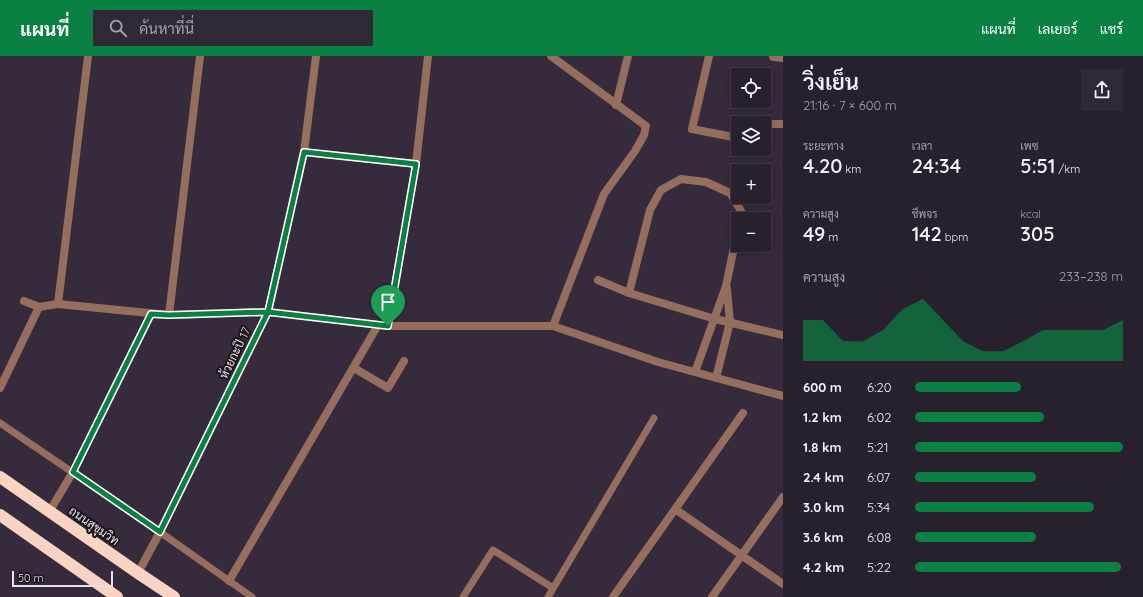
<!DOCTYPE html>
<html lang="th">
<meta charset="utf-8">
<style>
:root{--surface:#28202d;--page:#302835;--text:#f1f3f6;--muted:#a5a3aa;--line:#443e49;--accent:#0b8043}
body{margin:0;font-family:Quicksand,Sarabun,sans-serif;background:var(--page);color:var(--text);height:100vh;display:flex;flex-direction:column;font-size:15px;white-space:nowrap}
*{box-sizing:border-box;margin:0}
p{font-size:13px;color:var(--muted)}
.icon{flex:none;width:22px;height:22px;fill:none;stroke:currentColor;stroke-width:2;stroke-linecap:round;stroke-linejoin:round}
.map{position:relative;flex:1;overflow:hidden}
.sheet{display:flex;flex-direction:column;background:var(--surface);width:360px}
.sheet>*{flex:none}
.buttons{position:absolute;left:731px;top:12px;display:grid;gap:8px}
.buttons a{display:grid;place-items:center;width:40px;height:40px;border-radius:0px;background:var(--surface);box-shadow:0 2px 10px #0003,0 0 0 1px var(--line);font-size:20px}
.scale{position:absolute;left:12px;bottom:10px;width:101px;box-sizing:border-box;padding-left:4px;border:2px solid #e8e1ec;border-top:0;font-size:11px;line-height:14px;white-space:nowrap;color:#e8e1ec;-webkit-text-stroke:3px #1b161d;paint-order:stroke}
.pin{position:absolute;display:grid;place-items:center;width:34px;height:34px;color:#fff;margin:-41px -17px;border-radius:50% 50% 50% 0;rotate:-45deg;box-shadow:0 0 4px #0007}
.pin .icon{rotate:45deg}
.round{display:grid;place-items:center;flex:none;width:42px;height:42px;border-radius:0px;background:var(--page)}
.overview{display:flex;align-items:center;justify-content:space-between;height:68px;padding:0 20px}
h1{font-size:22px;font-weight:600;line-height:30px}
.figures{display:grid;grid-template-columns:repeat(3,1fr);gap:6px;height:68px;padding:4px 20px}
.figures div{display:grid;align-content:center}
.figures b{font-size:20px;font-weight:600}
.figures small{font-size:11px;font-weight:400}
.figures p{font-size:11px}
.chart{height:112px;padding:8px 20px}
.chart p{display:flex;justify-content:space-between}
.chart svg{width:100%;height:72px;margin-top:4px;fill:var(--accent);opacity:.7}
ul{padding:0 20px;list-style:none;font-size:13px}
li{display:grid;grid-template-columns:64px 48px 1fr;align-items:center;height:30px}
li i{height:10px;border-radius:5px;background:var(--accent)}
header{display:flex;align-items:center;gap:24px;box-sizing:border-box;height:56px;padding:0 20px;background:var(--accent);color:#fff}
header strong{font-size:19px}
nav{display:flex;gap:22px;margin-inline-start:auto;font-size:14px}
.search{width:280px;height:36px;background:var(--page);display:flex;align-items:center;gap:10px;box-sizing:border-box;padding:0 14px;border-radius:0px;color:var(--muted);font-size:15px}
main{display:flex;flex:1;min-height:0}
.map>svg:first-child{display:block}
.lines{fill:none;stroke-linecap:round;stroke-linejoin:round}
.lane{stroke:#966e5d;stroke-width:7}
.street{stroke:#966e5d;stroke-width:8}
.highway{stroke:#fbd3c2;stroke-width:12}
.route-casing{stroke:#fff;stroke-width:8}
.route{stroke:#0b8043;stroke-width:5}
.labels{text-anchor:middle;stroke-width:4;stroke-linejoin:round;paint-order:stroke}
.street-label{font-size:12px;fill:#e8e1ec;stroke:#1b161d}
</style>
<header>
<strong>แผนที่</strong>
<div class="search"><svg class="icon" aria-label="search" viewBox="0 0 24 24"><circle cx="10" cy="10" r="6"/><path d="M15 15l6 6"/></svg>ค้นหาที่นี่</div>
<nav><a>แผนที่</a><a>เลเยอร์</a><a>แชร์</a></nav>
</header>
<main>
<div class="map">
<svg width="783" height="541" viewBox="0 0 783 541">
<rect width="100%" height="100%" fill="#362b3c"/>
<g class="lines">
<path class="lane" d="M0,367L160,476L252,541
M463,541L493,494L553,532
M548,541L654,362"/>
<path class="street" d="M551,0L646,70L644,79L635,95L604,138L553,270
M709,0L692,73L738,82
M773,0V1L783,2
M616,49L628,0
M764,68H783
M304,96L416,108
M598,224L629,237L715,263L783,279
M629,237L650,154L661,134L681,123L706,126L730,137L741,155L740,163
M24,245L39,251L58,248L169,259L268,256L388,270H553L658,306L783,340
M58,248L88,0
M169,259L200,0
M388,270L416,108L428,0
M354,312L388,332L404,305
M695,316L726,230L738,172
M716,322L730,266L727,233
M0,332L39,251
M675,453L783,528
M49,456L73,416L151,258
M138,517L160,476L268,256L304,96L316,0
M229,525L378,269
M613,541L743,357
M712,541L783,441"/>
<path class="highway" d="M0,421L138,517L174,541
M0,459L117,541"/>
</g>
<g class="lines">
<g class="route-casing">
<path id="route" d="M388,270L268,256L169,259L151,258L73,416L160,476L268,256L304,96L416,108L388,270"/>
</g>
<use href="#route" class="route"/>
</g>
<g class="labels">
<g class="street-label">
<text transform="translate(235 297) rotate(-64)" y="4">ห้วยกะปิ 17</text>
<text transform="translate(94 470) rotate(35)" y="4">ถนนสุขุมวิท</text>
</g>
</g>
</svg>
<div class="buttons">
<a><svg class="icon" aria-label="locate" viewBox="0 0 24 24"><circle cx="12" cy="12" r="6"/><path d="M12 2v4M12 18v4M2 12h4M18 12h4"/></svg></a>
<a><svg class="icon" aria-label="layers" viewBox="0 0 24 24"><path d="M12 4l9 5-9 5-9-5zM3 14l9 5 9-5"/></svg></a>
<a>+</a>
<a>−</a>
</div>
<div class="scale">50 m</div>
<div class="pin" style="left:388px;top:270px;background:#1e9e55"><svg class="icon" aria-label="arrive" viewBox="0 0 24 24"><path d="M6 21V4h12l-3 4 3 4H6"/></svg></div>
</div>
<section class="sheet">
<div class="overview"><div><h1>วิ่งเย็น</h1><p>21:16 · 7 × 600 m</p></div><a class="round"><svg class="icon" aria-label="share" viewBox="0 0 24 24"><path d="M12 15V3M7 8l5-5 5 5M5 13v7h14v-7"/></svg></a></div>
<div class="figures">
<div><p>ระยะทาง</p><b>4.20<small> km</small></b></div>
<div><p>เวลา</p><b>24:34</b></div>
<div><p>เพซ</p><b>5:51<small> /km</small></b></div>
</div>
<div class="figures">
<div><p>ความสูง</p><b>49<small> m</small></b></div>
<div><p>ชีพจร</p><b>142<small> bpm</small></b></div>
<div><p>kcal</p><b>305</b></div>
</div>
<div class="chart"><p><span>ความสูง</span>233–238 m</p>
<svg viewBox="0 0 160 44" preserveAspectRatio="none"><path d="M0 44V19L10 19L20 32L30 32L40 25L50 12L60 6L70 19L80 32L90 38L100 38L110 32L120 25L130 25L140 25L150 25L160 19V44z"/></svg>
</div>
<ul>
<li><b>600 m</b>6:20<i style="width:51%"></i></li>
<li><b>1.2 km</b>6:02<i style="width:62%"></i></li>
<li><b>1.8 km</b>5:21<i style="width:100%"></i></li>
<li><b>2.4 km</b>6:07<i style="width:58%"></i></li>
<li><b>3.0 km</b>5:34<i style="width:86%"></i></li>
<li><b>3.6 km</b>6:08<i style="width:58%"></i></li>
<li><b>4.2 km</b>5:22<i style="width:99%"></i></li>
</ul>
</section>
</main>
